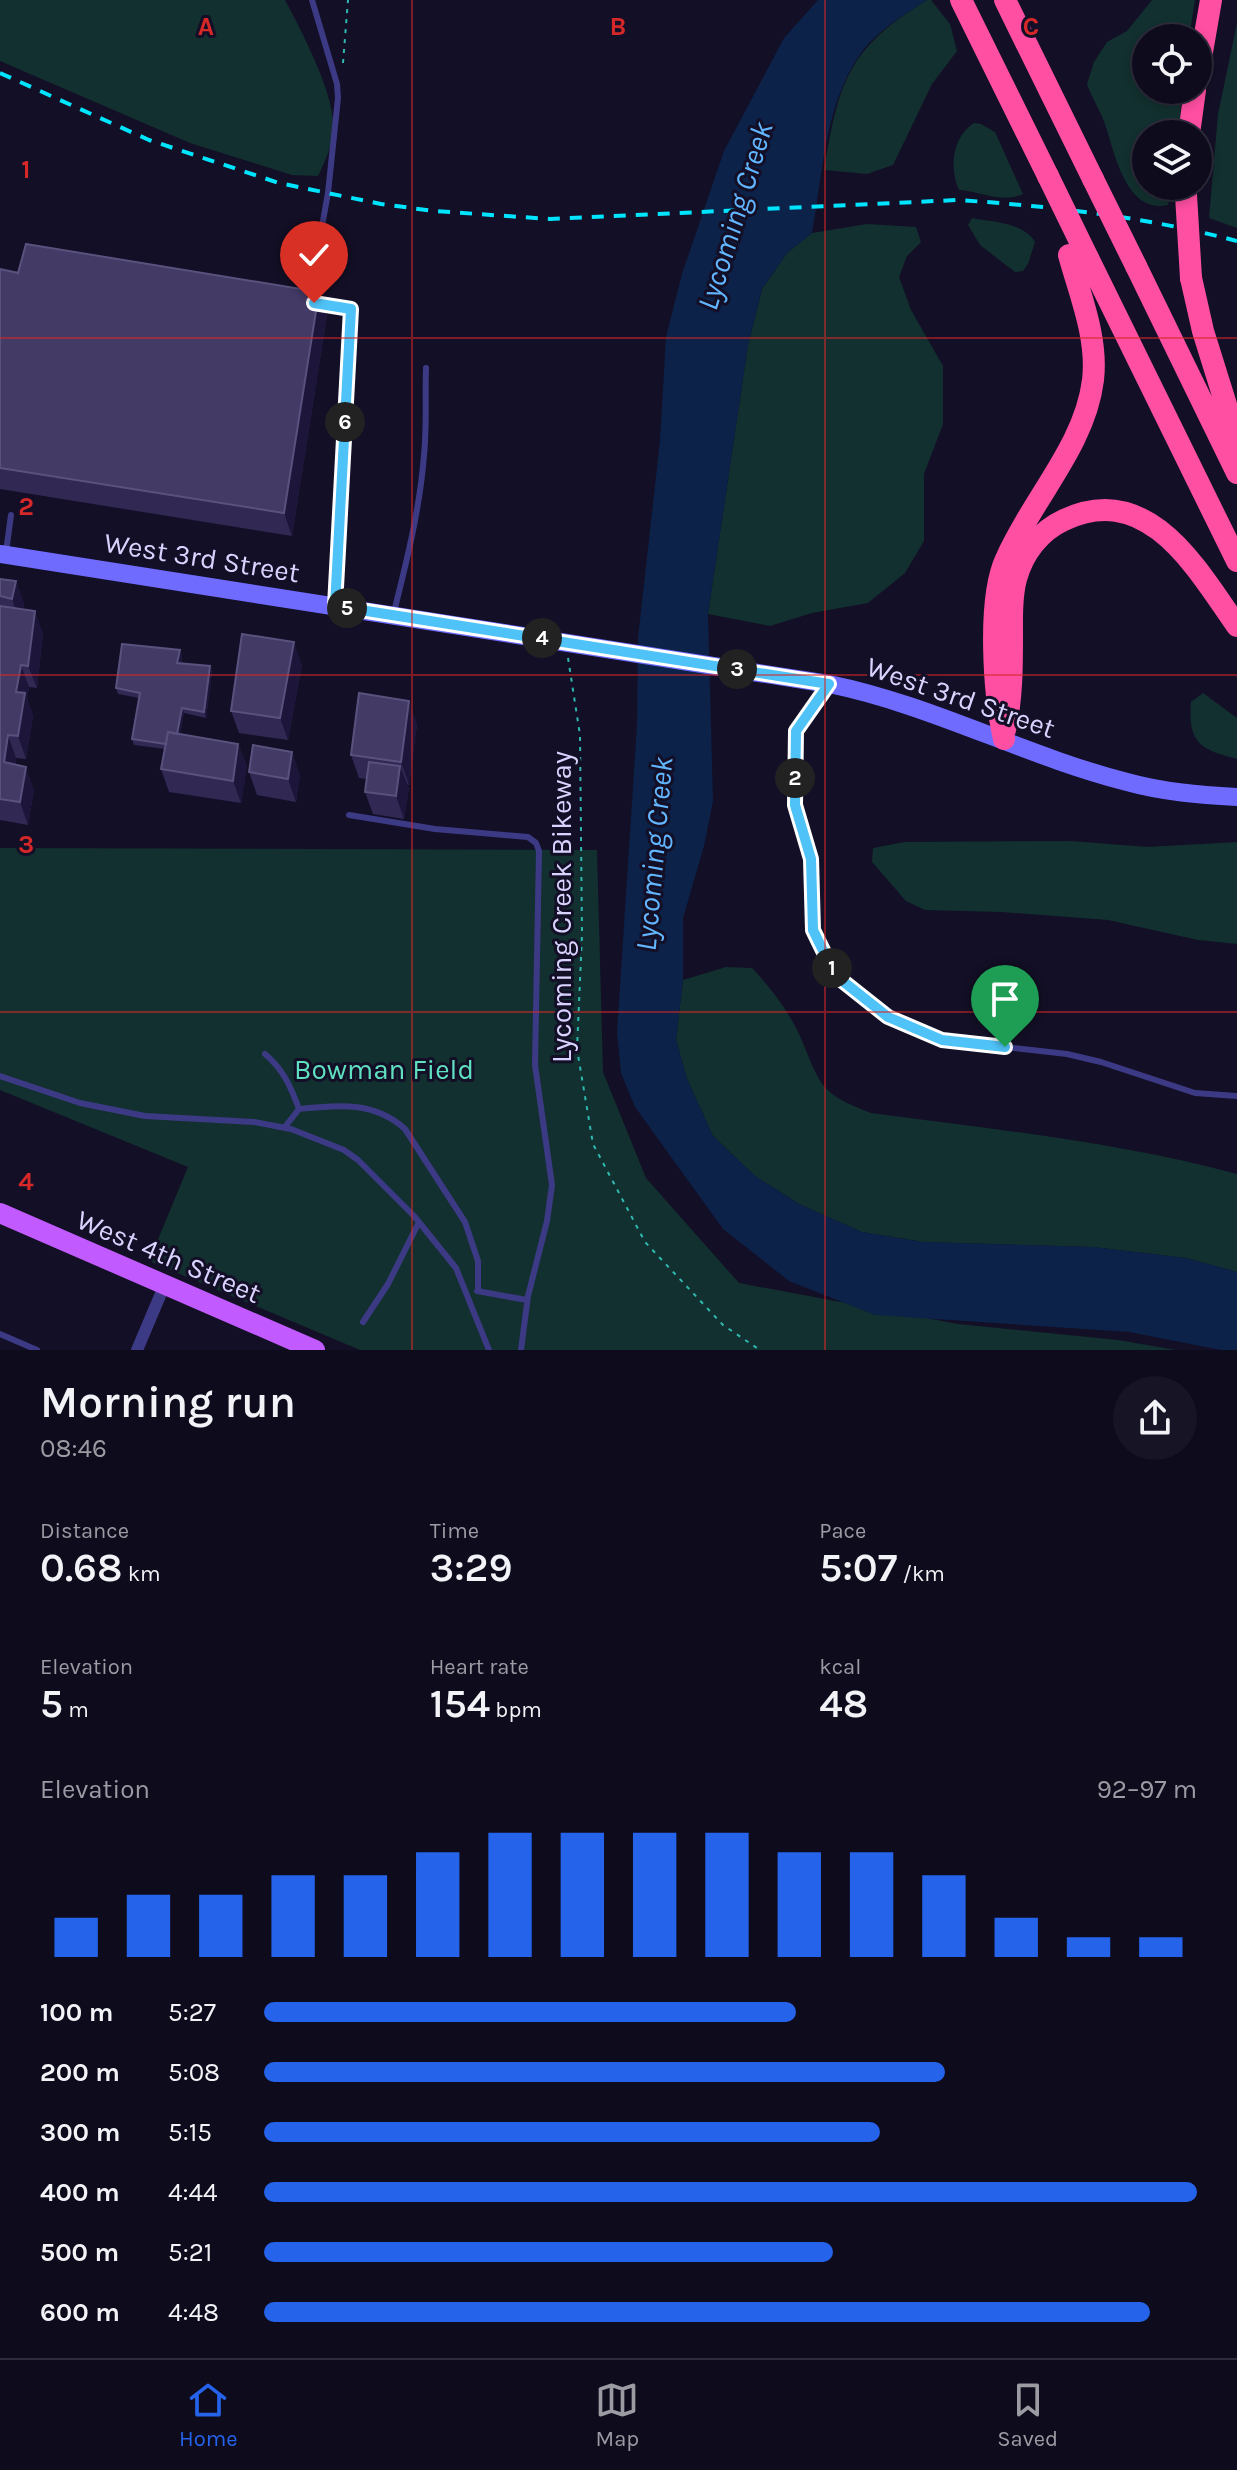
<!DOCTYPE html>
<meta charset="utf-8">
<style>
:root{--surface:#0e0b1c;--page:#171425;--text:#f1f3f6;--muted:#9b9ba3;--line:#2e2b3b;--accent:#2563eb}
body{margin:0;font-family:Karla,sans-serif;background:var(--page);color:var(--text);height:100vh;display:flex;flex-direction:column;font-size:30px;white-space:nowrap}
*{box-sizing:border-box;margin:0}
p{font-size:26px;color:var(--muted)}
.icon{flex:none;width:44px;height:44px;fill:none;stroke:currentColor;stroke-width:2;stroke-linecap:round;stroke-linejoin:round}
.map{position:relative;height:1350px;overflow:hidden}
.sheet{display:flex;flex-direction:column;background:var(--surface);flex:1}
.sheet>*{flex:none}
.fabs{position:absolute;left:1132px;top:24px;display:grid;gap:16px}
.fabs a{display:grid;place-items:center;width:80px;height:80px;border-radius:50%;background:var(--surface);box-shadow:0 4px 12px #0003,0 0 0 2px var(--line);font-size:40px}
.pin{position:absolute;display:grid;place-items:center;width:68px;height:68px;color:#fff;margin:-82px -34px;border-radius:50% 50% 50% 0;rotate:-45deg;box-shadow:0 0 8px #0007}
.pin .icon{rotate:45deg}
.km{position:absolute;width:40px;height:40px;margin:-20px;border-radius:50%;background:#222;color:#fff;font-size:22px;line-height:40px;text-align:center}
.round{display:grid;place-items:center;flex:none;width:84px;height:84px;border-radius:42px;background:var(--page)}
.head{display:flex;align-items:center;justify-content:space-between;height:136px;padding:0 40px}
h1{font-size:44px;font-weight:600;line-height:60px}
.metrics{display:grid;grid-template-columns:repeat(3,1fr);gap:12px;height:136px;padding:8px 40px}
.metrics div{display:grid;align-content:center}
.metrics b{font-size:40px;font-weight:600}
.metrics small{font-size:22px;font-weight:400}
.metrics p{font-size:22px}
.chart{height:224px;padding:16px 40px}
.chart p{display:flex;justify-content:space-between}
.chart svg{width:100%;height:144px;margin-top:8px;stroke:var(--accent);stroke-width:6}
ul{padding:0 40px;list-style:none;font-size:26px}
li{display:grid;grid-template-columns:128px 96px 1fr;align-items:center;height:60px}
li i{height:20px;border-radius:10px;background:var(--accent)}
.tab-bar{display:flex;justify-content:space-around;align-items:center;height:112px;border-top:2px solid var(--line);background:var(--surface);font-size:22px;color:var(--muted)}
.tab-bar a{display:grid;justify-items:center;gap:4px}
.tab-bar .current{color:var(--accent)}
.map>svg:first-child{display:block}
.green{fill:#12302f}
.water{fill:#0c2248}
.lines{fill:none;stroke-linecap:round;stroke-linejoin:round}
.path{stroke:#2fb8b0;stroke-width:2;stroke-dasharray:4 6;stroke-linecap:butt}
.service{stroke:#3d3a85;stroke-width:6}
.minor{stroke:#3d3a85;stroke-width:12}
.secondary{stroke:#6f6bff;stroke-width:18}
.primary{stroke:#c25bff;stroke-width:20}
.motorway{stroke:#ff4fa3;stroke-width:22}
.rail{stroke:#00e5ff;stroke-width:4;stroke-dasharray:12 10;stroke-linecap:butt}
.motorway-bridge{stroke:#ff4fa3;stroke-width:22}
.wall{fill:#312854}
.shaded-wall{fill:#1d163a}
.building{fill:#433a66;stroke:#5a527e;stroke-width:2}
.route-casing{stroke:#fff;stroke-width:16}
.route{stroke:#4fc3f7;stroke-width:10}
.grid{fill:none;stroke:#d62828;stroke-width:2;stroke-opacity:0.55}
.labels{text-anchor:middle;stroke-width:6;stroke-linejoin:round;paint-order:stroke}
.street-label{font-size:28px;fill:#d9d4ff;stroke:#130f26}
.park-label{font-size:28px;fill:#5fe0c0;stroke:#130f26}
.water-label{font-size:30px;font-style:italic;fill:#62b6ff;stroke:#130f26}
.grid-label{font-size:26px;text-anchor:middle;font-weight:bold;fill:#d62828;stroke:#130f26;stroke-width:6;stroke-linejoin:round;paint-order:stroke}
</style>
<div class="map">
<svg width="1237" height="1350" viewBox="0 0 1237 1350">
<rect width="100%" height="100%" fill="#130f26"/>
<path class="green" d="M0,0H285C301,30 336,96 333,129C332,146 326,160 318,176L292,175L190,143L0,61Z
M927,0H931L950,24L957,51L932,84L893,165L867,174L824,170C839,82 847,49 927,0Z
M1152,0H1195L1189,38H1146V90H1182L1179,134H1146V186H1172L1168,205C1126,214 1115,154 1105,124C1100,110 1092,98 1087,84L1094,62L1107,42L1127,31Z
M1237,23V228L1209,218L1218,114Z
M974,123L981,124L995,132L1023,194C1004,204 979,191 959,190C949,168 952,137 974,123Z
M972,218C992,222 1023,222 1035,242L1028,264L1023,271L1015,272L980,245L968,225Z
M867,224L916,227L921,242L907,256L899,277L911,310L943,366V424L924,474V541L905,573L868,603L812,613L770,626L708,614L748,345L762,289L787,253L812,233Z
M1203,693L1237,718V759C1199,749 1188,743 1191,702Z
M1071,841L1147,847L1237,842V944L1198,940L1108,920L1001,912L925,910L906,901L872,862L873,848L905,842Z
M0,848L597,850L603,1072L646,1178L739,1283L958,1324L1118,1340L1176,1350H360L149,1261L188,1167L0,1090Z
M726,967L752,968C770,987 788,1010 799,1034C807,1051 812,1069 823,1085C835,1100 854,1106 871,1113C993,1129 1118,1142 1237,1174V1272L1186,1258L1093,1247L923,1242L862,1232L799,1204L755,1176L713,1136L687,1079L676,1040L683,980Z"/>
<path class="water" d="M818,0H927C905,14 880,29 864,49C825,99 823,173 812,233L787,253L762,289L748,345L708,614L713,801L704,846L683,918V980L676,1040L687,1079L713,1136L755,1176L799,1204L862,1232L923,1242L1093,1247L1186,1258L1237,1272V1350H1221L1129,1332L875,1315L789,1281L723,1229L635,1107L621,1073L617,1033L637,725L638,638L660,441L666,337L682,274L724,151L784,38Z"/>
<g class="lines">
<path class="path" d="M343,63L348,0
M568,658L580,735L582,935L577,1049L593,1144L645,1242L723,1325L760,1350"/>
<path class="service" d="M312,0L337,84L338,98L328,193L313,276V299
M317,303L351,309L335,603
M6,552L11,515
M394,612C407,560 420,508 424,455C427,426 425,397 426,368
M826,688L796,731L795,805L811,859L813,930L835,975L888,1017L942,1040L1067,1054L1101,1062L1195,1093L1237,1096
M349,815L435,829L528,837L536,843L539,851L535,1065L552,1185L547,1221L528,1296L521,1350
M265,1054C283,1069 291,1087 299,1109
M0,1076L80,1103L145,1116L254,1122L291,1129L344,1150L358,1160L414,1216L456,1268L489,1350
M284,1128L299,1109C338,1105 374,1101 405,1129L465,1222L478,1261V1291
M477,1291L527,1300
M363,1322L388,1284L419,1222
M0,1334L37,1350"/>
<path class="minor" d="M137,1350L165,1284"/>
<path class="secondary" d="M0,554L829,684C932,705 1025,756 1127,782C1163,792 1200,795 1237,797"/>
<path class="primary" d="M0,1213L315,1350"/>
<path class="motorway" d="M961,0L1048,176
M1005,0L1093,179
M1198,75L1211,0
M1189,134L1195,90
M1088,258L1237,561
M1136,266L1237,473
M1191,278L1203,331L1237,440
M1005,730C1012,698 1012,667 1012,634C1012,616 1011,597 1016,579C1023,553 1040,531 1064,520C1148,480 1197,569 1237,626
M1004,739C994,695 987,600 1006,559C1032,499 1085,446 1093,380C1098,338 1080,295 1069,255"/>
<path class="rail" d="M0,73L149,140L279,183L381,204L434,211L550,219L957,200C1051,206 1146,217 1237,241"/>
<path class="motorway-bridge" d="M1048,176L1088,258
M1093,179L1136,266
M1186,195L1191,278"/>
</g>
<path class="wall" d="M0,269L327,315L292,536L0,489Z
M0,579L16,581L24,604L23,609L43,633L37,688L29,687L27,698L33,716L26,759L16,758L15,765L34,790L28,825L0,820Z
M182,655L181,663L210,666L212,672L206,718L184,713L180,734L238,744L247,766L241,803L169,792L161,769L165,749L134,745L132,739L139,698L118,694L116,688Z
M302,665L288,740L239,733L231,711Z
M417,724L409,785H407L409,788L404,819L373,814L365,792L366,779L359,778L351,755Z
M249,772L300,774L296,802L257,795Z"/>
<path class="shaded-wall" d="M319,292L327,315L292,536L284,513Z
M16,581L24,604L20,622L12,599Z
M35,611L43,633L37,688L28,666Z
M294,642L302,665L288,740L280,718Z
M180,650L182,655L179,668L177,663Z
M21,665L29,687L27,698L33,716L26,759L18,736L16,692Z
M210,666L212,672L206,718L204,712Z
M409,701L417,724L409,785L401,762Z
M182,708L184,713L177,751L175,745Z
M8,735L16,758L12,785L4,762Z
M238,744L247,766L241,803L233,781Z
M292,752L300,774L296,802L288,779Z
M400,766L409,788L404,819L396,796Z
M26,767L34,790L28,825L20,802Z"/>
<path class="building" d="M26,244L319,292L284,513L0,468V269L18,273Z
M0,579L16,581L12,599L0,596Z
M0,606L35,611L28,666L21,665L16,692L25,693L18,736L8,735L4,762L26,767L20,802L0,799Z
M242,634L294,642L280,718L231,711Z
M122,644L180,650L177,663L210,666L204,712L182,708L177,734L168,732L166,744L132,739L140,693L116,688Z
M359,693L409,701L401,762L351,755Z
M168,732L238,744L233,781L161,769Z
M253,745L292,752L288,779L249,772Z
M369,762L400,766L396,796L365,792Z"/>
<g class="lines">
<g class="route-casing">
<path id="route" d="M314,303L351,309L335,606L829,684L796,731L795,805L811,859L813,930L835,975L888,1017L942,1040L1005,1047"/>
</g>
<use href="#route" class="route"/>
</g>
<path class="grid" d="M412,0V1350M825,0V1350M0,338H1237M0,675H1237M0,1012H1237"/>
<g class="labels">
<g class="street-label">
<text transform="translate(202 557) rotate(9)" y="10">West 3rd Street</text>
<text transform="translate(961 697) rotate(19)" y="10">West 3rd Street</text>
<text transform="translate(561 907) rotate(-90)" y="10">Lycoming Creek Bikeway</text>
<text transform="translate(169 1256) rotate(23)" y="10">West 4th Street</text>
</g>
<g class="park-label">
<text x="384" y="1079">Bowman Field</text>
</g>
<g class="water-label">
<text transform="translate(735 216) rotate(-73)" y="10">Lycoming Creek</text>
<text transform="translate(654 854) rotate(-85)" y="10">Lycoming Creek</text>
</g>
</g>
<g class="grid-label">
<text x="206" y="35">A</text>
<text x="618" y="35">B</text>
<text x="1031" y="35">C</text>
<text x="26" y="178">1</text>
<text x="26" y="515">2</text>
<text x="26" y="853">3</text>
<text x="26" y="1190">4</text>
</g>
</svg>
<div class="fabs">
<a><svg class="icon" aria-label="locate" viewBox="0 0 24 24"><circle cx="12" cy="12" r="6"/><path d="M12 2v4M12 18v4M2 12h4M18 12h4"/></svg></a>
<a><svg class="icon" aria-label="layers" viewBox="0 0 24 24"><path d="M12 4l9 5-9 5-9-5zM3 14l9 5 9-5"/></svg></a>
</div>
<div class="pin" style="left:1005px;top:1047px;background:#1e9e55"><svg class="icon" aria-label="arrive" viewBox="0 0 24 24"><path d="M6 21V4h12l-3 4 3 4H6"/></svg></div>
<div class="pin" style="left:314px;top:303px;background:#d93025"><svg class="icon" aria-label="check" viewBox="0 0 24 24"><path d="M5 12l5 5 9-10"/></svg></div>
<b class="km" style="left:832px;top:968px">1</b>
<b class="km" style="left:795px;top:778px">2</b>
<b class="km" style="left:737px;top:669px">3</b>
<b class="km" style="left:542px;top:638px">4</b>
<b class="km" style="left:347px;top:608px">5</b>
<b class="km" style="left:345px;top:422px">6</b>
</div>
<section class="sheet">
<div class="head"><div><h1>Morning run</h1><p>08:46</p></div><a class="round"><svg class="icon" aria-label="share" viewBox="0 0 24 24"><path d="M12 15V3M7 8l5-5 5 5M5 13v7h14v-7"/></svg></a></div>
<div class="metrics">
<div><p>Distance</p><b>0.68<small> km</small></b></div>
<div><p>Time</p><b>3:29</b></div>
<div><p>Pace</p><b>5:07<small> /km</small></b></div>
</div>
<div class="metrics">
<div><p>Elevation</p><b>5<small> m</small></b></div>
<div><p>Heart rate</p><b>154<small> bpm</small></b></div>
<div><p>kcal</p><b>48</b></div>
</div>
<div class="chart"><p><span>Elevation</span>92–97 m</p>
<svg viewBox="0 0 160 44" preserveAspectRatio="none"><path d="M5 44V32M15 44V25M25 44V25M35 44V19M45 44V19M55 44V12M65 44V6M75 44V6M85 44V6M95 44V6M105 44V12M115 44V12M125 44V19M135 44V32M145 44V38M155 44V38"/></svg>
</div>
<ul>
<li><b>100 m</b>5:27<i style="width:57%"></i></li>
<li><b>200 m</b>5:08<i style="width:73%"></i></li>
<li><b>300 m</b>5:15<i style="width:66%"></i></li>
<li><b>400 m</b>4:44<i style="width:100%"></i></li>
<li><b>500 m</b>5:21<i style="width:61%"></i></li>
<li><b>600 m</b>4:48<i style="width:95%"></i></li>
</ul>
</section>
<nav class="tab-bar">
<a class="current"><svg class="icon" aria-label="home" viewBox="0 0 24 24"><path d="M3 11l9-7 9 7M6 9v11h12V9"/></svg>Home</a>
<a><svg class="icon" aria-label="map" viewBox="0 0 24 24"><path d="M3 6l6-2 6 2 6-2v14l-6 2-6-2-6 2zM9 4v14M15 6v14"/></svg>Map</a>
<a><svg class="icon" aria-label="saved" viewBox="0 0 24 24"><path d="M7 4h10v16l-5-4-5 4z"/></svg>Saved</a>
</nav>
